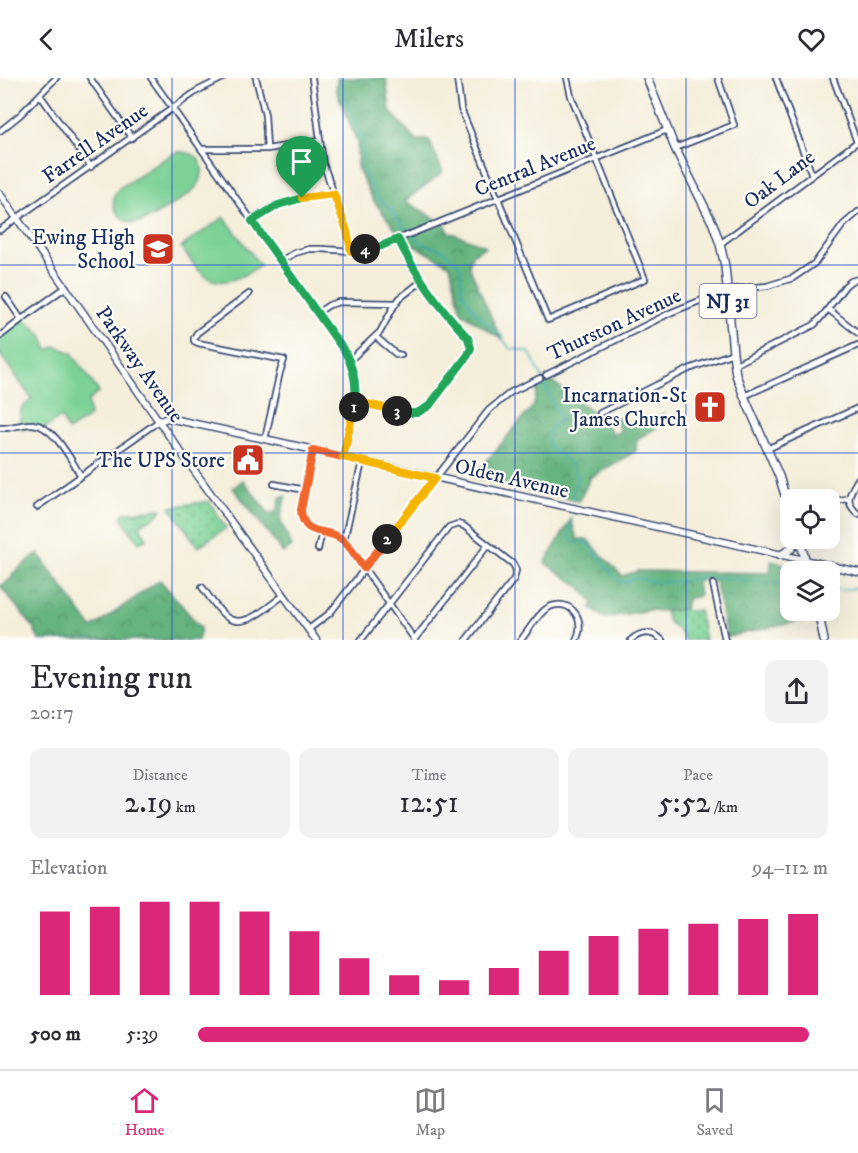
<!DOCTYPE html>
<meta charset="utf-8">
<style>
:root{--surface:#fff;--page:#f2f2f3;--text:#2b2b33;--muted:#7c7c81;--line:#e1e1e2;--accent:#db2777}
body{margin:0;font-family:"IM FELL DW Pica",serif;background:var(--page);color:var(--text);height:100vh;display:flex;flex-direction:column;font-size:22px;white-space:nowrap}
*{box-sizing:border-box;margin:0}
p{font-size:20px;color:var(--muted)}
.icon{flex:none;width:33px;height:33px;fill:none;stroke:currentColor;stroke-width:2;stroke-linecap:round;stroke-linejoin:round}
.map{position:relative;height:562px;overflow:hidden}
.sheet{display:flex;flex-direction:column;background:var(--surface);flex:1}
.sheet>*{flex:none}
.fabs{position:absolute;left:780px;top:411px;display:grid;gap:12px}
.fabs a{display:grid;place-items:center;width:60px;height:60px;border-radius:12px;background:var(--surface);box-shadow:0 6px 24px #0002;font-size:30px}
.pin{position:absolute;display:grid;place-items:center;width:51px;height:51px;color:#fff;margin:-62px -26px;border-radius:50% 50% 50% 0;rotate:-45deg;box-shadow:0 0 6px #0007}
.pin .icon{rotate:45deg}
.km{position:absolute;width:30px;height:30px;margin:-15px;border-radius:50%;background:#222;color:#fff;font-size:16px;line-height:30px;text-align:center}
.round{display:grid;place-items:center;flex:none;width:63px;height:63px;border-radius:12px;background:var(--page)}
.headline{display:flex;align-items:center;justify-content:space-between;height:102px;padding:0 30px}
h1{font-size:33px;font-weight:600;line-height:45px}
.stats{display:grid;grid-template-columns:repeat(3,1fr);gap:9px;height:102px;padding:6px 30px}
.stats div{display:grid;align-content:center;border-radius:12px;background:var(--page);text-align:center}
.stats b{font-size:30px;font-weight:600}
.stats small{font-size:16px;font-weight:400}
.stats p{font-size:16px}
.chart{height:168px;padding:12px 30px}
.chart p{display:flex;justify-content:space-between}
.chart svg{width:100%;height:108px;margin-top:6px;stroke:var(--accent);stroke-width:6}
ul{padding:0 30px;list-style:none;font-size:20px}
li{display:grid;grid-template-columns:96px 72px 1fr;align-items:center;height:45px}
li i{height:15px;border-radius:8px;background:var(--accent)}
header{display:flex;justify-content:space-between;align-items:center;height:78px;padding:0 30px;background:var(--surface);font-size:27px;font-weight:600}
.tabs{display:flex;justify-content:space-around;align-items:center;height:84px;border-top:2px solid var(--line);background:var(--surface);font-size:16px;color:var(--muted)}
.tabs a{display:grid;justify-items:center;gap:3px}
.tabs .on{color:var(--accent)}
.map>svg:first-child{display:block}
.grass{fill:url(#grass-dots);stroke:#4c807a;stroke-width:1.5}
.forest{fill:url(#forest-crowns);stroke:#40726e;stroke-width:1.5}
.park{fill:#7cd296;stroke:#4c807a;stroke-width:1.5}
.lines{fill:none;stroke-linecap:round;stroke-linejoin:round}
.stream{stroke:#3aacb3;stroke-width:1.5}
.street-casing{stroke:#3c4c71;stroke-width:8}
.secondary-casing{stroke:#3c4c71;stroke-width:9}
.primary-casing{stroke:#3c4c71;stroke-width:10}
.street{stroke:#fff;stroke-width:4.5}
.secondary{stroke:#fff;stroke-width:6}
.primary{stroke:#fff;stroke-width:7}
.split-1-casing{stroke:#fff;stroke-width:12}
.split-2-casing{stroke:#fff;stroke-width:12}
.split-3-casing{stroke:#fff;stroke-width:12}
.split-4-casing{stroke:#fff;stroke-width:12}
.split-5-casing{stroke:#fff;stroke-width:12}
.split-1{stroke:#22a559;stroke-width:8}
.split-2{stroke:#f0652b;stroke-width:8}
.split-3{stroke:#f5b400;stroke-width:8}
.split-4{stroke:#22a559;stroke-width:8}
.split-5{stroke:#f5b400;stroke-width:8}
.grid{fill:none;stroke:#1d4ed8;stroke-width:1.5;stroke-opacity:0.55}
.labels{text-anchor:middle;stroke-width:4.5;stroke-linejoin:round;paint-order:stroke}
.shield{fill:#fdfcf7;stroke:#5f6c8c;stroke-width:1.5}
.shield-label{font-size:20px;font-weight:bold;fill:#1b2f5e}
.street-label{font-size:21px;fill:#1b2f5e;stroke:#fdfcf7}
.poi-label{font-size:21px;fill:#1b2f5e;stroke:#fdfcf7;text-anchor:end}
</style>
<header><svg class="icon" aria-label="back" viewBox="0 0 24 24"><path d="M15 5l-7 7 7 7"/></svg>Milers<svg class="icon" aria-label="heart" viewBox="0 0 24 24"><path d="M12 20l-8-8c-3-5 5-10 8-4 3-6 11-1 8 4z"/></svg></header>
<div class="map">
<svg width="858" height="562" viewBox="0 0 858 562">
<defs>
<pattern id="grass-dots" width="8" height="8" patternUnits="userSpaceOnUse" patternTransform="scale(1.5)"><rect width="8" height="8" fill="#7cd296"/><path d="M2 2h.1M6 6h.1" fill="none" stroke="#65ab7e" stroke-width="1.8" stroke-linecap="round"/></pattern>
<pattern id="forest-crowns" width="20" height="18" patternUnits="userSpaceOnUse" patternTransform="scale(1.5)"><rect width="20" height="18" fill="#65b47f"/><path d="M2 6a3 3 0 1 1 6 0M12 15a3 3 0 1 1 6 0" fill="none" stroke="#52936b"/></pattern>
</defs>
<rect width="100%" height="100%" fill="#fdfcf7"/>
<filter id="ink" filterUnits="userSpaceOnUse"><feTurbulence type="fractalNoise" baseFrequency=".0167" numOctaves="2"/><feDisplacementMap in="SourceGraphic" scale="12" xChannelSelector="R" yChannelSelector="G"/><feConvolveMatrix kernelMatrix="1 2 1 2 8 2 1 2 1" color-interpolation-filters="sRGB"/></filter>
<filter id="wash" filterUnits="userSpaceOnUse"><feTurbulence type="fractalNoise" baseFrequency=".008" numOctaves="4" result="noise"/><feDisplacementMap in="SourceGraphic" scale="24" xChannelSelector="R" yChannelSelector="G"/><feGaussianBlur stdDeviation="1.35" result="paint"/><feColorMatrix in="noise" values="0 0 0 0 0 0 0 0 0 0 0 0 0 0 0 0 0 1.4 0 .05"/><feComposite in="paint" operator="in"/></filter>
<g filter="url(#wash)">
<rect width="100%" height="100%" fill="#f4eeda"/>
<path class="grass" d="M209,423L226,450L198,469L170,429Z
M162,431L159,436L139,448L147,460L139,465L121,439L124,435Z
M685,531L688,533L699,532L705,562H684L682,556L667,542L665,533Z"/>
<path class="forest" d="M337,0H386L390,33L416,62H429L443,94L405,123L445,146L449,154L486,168L472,177L469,188L501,261L461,234L450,187L417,169L399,156L373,122L357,89V64L336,12Z
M549,301L599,338L613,356L621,353L611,338L636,347L665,335L655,351L637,361L636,373L591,399L579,423L473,399L534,327L539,305Z
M243,402L269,436L277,433L280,419L286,418L280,442L292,469L283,475L269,456L233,410Z
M571,441L577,461H587L622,498L638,493L770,495L771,483L798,489L799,493L790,494V532L809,533L811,541L726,559L716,505L706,501L697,504L699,518L687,521L685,531L665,533L649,532L605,540L590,530L594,525L580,509L545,485Z
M38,475L92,550L160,502L201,550L198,562H39L33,549L0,508L12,500V496Z"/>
<path class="park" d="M179,74C185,74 192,75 197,79C205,88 203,101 196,109C190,117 145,145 135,145C128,145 120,140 116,133C112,126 113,118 118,111L172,76Z
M224,139L260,187C245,198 220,212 203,196C194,189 188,178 181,169Z
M24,240L42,257L48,272L56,268L72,275L99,314L88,323L90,338L68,353L61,339L44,351L19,350L21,331L32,321L0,276V255Z"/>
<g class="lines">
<path class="stream" d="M341,0L340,6L363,61L361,88L378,121L389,129L403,149L409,151L421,165L443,172L460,188L462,214L476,235L501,257L509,270L529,274C542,296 550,319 560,342L552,349L547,359L550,370C565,380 572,384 579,400C573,408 572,413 574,423
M572,438L569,460L576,465L587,464L614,498L622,505L636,500L655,504H674L703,499L724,500L790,507
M830,509L840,512L858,510"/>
</g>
</g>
<g filter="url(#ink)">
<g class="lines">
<g class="street-casing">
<path id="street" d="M90,0L132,60
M151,0L345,274C364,310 351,342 343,379
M256,0L265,37L267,71
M312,0L323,85L347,153L351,173
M457,0L461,31L548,242L645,201L571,18L567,0
M776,0L812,97
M40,17L91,89
M0,53L20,37L56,0
M675,70L734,47L718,0
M201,71H267L319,63
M252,143C260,137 268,131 277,127C295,119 315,118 334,116
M0,152L197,13L223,0
M720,166L857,64L833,0
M280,183L295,175L309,171H322L351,173L381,168L667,52
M249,216L197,255L194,260V263L198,265L284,282L280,294L265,361
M6,219L21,241
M705,224L728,221
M828,231L858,255
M317,235L329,227L339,224L396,225
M0,258L30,235L66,209
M376,259L396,276L401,277
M349,283L380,254L394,228L400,220L422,203
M734,287L814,247L824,236L845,208L851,203L858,201
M546,297L672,234L727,212L767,208L793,200L815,185L843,147L858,134
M744,318L858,267
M355,323L412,335L421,333L429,328L470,274V266L468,260C440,230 415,198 398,161
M600,335L689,291L733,275
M0,350C11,351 22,345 33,346C54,348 71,382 81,398
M767,371L858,330
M313,372L301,432L302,441L310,450L336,457L344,462L415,562
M858,401C850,415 843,423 858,436
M274,406L305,412
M830,425L849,420
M37,429L159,343
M344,462L362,384
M318,471L322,454
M713,506L725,562
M202,509C209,518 215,528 223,536C242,556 268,528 284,517
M309,551L330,535L489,332L511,314L540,300
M361,562L449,449L458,446L464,448L513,486L516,492L514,501L466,562
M414,562L488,467
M521,562C528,553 539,534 549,529C571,519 587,543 576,562
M631,562C641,553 652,553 662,562"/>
</g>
<g class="secondary-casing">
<path id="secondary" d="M0,116L170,359L316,562
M159,343L168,340L265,361L858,494"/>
</g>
<g class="primary-casing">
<path id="primary" d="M647,0L675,70L713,146L720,166L725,188L733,275L736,297L744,318L779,398L790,433
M799,460L809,494
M781,477L792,470L797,460
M818,532L824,562"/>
</g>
<use href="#street" class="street"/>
<use href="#secondary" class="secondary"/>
<use href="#primary" class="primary"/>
</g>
</g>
<g class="lines" filter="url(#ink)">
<g class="split-1-casing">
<path id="split-1" d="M302,120L278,127L252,143L345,274C354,291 358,309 354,329"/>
</g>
<g class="split-2-casing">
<path id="split-2" d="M354,329L343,379L313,372L301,432C303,459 324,450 340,460C350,466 357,481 364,490L387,461"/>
</g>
<g class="split-3-casing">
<path id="split-3" d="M387,461L435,400L343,379L355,323L397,333"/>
</g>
<g class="split-4-casing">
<path id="split-4" d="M365,171L381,168L398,161C416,198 440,230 468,260L471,270L468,277L429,328L417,335H407L397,333"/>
</g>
<g class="split-5-casing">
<path id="split-5" d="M302,120L334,116L347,153L351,173L365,171"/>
</g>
<use href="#split-1" class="split-1"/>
<use href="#split-2" class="split-2"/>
<use href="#split-3" class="split-3"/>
<use href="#split-4" class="split-4"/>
<use href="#split-5" class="split-5"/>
</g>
<path class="grid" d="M172,0V562M343,0V562M515,0V562M686,0V562M0,187H858M0,375H858"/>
<defs>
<g id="school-square" transform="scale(1.725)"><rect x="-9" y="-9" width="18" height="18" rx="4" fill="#c8321e" stroke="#fdfcf7"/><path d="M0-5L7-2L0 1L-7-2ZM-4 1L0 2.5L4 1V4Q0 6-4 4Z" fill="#fff"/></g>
<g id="church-square" transform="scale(1.725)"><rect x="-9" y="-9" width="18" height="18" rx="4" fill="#c8321e" stroke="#fdfcf7"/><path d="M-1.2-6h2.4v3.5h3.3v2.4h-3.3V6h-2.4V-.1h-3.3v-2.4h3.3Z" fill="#fff"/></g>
<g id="civic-square" transform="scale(1.725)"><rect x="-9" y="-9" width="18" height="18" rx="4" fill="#c8321e" stroke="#fdfcf7"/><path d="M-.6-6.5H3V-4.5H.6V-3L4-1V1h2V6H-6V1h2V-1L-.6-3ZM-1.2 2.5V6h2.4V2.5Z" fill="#fff"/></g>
</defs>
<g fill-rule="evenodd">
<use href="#school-square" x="158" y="171"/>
<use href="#church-square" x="710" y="329"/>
<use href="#civic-square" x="248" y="382"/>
</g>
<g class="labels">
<rect class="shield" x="699.5" y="206" width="57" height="34" rx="4.5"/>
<g class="shield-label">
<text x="728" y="230">NJ 31</text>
</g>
<g class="street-label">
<text transform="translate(95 65) rotate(-35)" y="7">Farrell Avenue</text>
<text transform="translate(535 88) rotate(-22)" y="7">Central Avenue</text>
<text transform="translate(779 101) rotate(-37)" y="7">Oak Lane</text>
<text transform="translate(614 246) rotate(-25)" y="7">Thurston Avenue</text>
<text transform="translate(140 286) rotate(55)" y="7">Parkway Avenue</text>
<text transform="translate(512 400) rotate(13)" y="7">Olden Avenue</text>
</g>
<g class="poi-label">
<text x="135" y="166">Ewing High<tspan x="135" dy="24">School</tspan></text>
<text x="687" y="324">Incarnation-St<tspan x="687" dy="24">James Church</tspan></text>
<text x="225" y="389">The UPS Store</text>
</g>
</g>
</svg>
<div class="fabs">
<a><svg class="icon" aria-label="locate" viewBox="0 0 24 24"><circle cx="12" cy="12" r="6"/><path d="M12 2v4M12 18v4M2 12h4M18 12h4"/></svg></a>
<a><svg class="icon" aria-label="layers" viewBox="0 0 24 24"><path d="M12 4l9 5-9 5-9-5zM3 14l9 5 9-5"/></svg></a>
</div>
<div class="pin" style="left:302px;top:120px;background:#1e9e55"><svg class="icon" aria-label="arrive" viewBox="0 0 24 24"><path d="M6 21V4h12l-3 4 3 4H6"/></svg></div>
<b class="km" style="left:354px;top:329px">1</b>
<b class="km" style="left:387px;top:461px">2</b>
<b class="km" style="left:397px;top:333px">3</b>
<b class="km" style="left:365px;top:171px">4</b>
</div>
<section class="sheet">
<div class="headline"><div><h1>Evening run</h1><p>20:17</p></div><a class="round"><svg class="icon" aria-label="share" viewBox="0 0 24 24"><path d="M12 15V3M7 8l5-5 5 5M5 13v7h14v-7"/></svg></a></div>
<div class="stats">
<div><p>Distance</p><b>2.19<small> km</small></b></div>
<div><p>Time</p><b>12:51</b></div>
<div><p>Pace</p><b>5:52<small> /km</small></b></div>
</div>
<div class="chart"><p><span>Elevation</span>94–112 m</p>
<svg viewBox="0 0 160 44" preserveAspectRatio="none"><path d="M5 44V10M15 44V8M25 44V6M35 44V6M45 44V10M55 44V18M65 44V29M75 44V36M85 44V38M95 44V33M105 44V26M115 44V20M125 44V17M135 44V15M145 44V13M155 44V11"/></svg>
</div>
<ul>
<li><b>500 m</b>5:39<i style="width:97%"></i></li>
</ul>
</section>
<nav class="tabs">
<a class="on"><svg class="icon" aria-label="home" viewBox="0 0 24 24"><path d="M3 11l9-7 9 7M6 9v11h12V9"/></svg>Home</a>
<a><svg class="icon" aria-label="map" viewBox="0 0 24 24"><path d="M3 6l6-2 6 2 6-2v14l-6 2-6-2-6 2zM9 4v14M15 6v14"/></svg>Map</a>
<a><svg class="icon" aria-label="saved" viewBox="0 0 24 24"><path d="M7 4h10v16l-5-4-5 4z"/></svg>Saved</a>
</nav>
